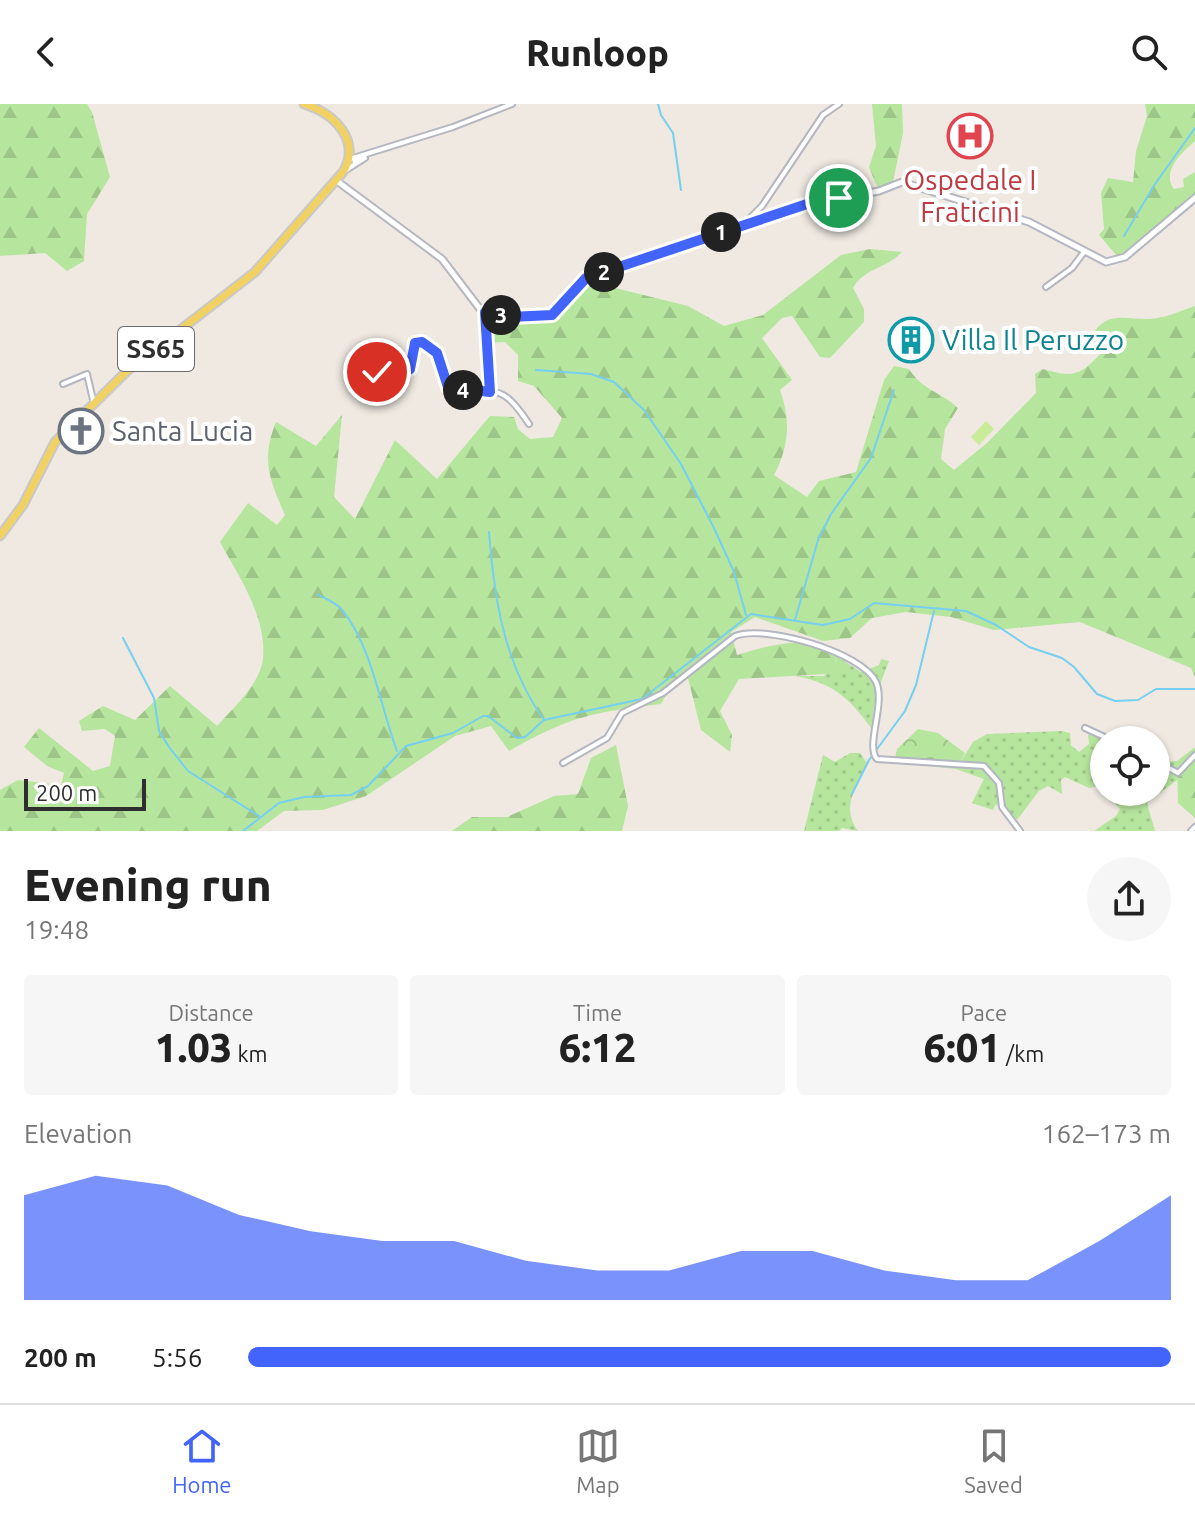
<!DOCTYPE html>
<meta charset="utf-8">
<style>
:root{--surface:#fff;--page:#f6f6f6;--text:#222;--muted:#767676;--line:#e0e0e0;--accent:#4264fb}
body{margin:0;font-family:Ubuntu,sans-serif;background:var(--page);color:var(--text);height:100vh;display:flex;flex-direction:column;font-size:30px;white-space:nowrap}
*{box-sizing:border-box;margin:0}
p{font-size:26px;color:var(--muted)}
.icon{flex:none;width:44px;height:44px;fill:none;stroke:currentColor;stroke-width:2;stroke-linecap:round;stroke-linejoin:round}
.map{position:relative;height:727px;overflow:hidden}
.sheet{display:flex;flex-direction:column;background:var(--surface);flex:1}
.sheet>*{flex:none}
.fabs{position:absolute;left:1090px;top:622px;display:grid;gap:16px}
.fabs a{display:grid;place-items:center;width:80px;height:80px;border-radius:50%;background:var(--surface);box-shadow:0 2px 6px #0004;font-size:40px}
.scale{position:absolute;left:24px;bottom:20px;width:122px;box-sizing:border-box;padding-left:8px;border:4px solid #2e2e2e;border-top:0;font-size:22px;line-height:28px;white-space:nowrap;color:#2e2e2e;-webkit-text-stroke:6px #fff;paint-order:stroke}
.pin{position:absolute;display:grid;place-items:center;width:68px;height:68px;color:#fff;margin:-34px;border:4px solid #fff;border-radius:50%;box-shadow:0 2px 8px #0007}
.km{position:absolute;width:40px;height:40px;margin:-20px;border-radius:50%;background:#222;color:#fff;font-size:22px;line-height:40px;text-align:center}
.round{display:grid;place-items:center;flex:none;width:84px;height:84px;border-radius:42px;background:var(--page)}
.head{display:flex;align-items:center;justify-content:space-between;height:136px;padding:0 24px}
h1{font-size:44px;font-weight:800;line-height:60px}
.figures{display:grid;grid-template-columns:repeat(3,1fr);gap:12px;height:136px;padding:8px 24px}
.figures div{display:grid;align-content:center;border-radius:8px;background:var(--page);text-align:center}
.figures b{font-size:40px;font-weight:800}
.figures small{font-size:22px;font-weight:400}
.figures p{font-size:22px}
.chart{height:224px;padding:16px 24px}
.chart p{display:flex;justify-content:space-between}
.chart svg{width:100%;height:144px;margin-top:8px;fill:var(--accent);opacity:.7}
ul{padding:0 24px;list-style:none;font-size:26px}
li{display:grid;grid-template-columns:128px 96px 1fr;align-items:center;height:60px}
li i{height:20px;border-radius:10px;background:var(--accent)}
header{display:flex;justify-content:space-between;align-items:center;height:104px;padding:0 24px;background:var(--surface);font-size:36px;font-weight:800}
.tabs{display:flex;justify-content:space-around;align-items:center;height:112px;border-top:2px solid var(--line);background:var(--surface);font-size:22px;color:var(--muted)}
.tabs a{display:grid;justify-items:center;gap:4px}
.tabs .on{color:var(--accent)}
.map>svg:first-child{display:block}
.grass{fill:url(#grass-dots)}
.forest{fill:url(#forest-firs)}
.park{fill:url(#park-crowns)}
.pitch{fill:#c9ec9a}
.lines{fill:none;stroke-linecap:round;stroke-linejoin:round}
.stream{stroke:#75cff0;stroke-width:2}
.pedestrian-casing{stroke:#b4b7c1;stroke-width:7}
.minor-casing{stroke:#b4b7c1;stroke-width:8}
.tertiary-casing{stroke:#b4b7c1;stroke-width:9}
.primary-casing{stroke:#c9c9c9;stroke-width:11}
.pedestrian{stroke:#fff;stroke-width:3}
.minor{stroke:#fff;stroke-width:4}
.tertiary{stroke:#fff;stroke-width:5}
.primary{stroke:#f2d163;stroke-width:7}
.route-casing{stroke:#fff;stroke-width:16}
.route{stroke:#4264fb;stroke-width:10}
.labels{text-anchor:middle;stroke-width:8;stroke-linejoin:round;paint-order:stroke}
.shield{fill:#fff;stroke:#6d6d6d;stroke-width:2}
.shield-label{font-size:26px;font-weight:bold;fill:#2e2e2e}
.health-label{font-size:28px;fill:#be3a42;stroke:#fff}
.culture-label{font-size:28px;fill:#0d838f;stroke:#fff;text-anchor:start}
.worship-label{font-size:28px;fill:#5b616d;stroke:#fff;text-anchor:start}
</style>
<header><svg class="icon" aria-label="back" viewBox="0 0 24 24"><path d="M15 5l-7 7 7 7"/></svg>Runloop<svg class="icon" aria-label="search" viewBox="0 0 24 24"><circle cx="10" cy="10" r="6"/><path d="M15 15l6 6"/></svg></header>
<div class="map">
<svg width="1195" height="727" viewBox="0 0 1195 727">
<defs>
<pattern id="grass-dots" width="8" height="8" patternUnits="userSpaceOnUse" patternTransform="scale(2)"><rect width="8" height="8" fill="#b6e59e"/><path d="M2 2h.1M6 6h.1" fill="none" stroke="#9dc588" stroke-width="1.8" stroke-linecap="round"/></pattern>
<pattern id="forest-firs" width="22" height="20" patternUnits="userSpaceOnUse" patternTransform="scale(2)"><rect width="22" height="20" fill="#b6e59e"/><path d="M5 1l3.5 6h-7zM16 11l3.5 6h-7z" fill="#9dc588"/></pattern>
<pattern id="park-crowns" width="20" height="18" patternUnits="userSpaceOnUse" patternTransform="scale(2)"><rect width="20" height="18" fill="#b6e59e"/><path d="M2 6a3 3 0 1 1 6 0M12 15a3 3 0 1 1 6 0" fill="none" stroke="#9dc588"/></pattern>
</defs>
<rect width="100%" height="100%" fill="#efe9e1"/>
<path class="grass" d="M803,540L824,544L861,568L879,561L881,555L889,557L876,591L871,624C850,594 832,579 796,572H824L837,557L824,547Z
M1062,627L1070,629L1071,641L1079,648L1089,640L1088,630L1104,636V681L1089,684L1065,673L1061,676L1062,690L1048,682L1039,687L1017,716L996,700L993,706L972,699L984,675L956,665L973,638L987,630Z
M850,649H860L867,659C857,683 840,702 858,727L842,724L839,727H804L823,651L835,658Z
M1177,657V676L1147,699L1155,727H1094L1116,712L1120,705L1105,688H1156V658Z"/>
<path class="forest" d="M0,0H87L92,8L110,73L87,110L84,157L67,167L45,149L0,152Z
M872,0H902L903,29L893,78L878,85L869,63L876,42Z
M1145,0H1195V37C1181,49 1161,68 1174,85L1184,83L1183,75L1195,68V91L1118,153L1099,131L1104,125L1101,89L1108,74L1133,78L1136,47L1147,12Z
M870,145L902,148C886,165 864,164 853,184L864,205V218L830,254L820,253L792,212L782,214L762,234L792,276L780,286C791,316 789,343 774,371L807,393L819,377L856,368L884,276L894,262L909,265C922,286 941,288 958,304L945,325L941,355L954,366L987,339L1036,289L1035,270L1043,265C1078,276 1083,268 1107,243L1089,236C1107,201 1130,219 1158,214C1170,212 1183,206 1195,202V573L1191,564L1080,518L994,526L951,513L906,508L872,514L850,534L823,537L755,513L731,528L737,551C770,541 826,523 842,569L739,575L720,607L732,631L730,648L701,626L688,574L675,576L661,600C593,608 568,613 509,647L491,622L455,632L366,692L323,706L284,707L257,727H0V686L18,676L61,681L64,669L47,662L24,643L39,624L93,667L110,662L115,632L105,625L82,627L79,617L103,602L135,616L170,582L217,622C233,604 260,580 263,555C267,513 239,473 220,438L248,399L277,421L285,411C269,375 261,355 276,318L316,342L342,311L334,393L355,415L395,336L437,375L490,312L514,313L518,325L530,335L553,333L562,314L534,282L518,277V251L505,238L489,239L488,210L514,217L558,212L579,185L594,173L607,182L688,202L724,222L763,211L841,151Z
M616,641L628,702L622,727H452L472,713H507L554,692L578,690L591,654Z
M1195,643V714L1178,699L1177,657Z"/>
<path class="park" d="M918,625L938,629L965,649L956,665L894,658L897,645Z"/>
<path class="pitch" d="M986,317L994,325L979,341L971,333Z"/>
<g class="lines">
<path class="stream" d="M658,0L661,11L673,29L681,86
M1124,132L1155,80L1195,24
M536,266L591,270L614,278L644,306L681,360L714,424L734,468L746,511
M489,428C494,494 504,560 544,616
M317,490C326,495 337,499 343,507C372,543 381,605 397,647
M795,516L818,436L831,410L871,354L894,286
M123,534L154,594L159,627L169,643L188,667L259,712
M852,690L869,656L905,607L916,581L934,507
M243,727L279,699L304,693L351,691L368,682L406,642L453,629L483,612H488L517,634L525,633L544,616L642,595L751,510L823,521L850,515L874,499L966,507L996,521L1029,543L1062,554L1074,563L1097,590L1115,597L1138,596L1156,585H1195"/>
<g class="pedestrian-casing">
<path id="pedestrian" d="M362,54L355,59L354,57Z"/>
</g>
<g class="minor-casing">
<path id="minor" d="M350,55L453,23L512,0
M346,66L365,54
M744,120L762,102L823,11L839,0
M1046,183L1072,164L1084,148
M485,208L490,288
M63,280L87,270L94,300
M365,282L370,269L410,265L415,239L422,238L437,249L448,283C496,294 498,273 529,320
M86,333L95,319L86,307
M1085,624L1111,636
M1156,657L1178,669L1195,651
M563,659L607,634L622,609L663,589L735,532C764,520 862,548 876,578C886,599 865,642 877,655L984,662L999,679L1002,703L1020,727
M1191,727L1195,723"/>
</g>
<g class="tertiary-casing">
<path id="tertiary" d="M337,77L442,155L480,205L510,213L552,211L586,174L807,100L879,87L902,78L1029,118L1106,158L1125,153L1195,94"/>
</g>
<g class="primary-casing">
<path id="primary" d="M0,432L23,401L55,338L127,267L255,168L343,68C362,37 334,9 304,0"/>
</g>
<use href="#pedestrian" class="pedestrian"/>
<use href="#minor" class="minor"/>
<use href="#tertiary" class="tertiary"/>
<use href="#primary" class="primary"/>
</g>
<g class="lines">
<g class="route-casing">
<path id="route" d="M377,268L410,265L415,239L422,238L437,249L448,283L490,288L485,208L510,213L552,211L586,174L807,100L839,94"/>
</g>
<use href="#route" class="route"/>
</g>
<defs>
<g id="hospital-ring" transform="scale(2.3)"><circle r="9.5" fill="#fff" stroke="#e0444e" stroke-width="1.5"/><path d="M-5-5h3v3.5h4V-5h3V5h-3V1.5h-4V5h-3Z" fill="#e0444e"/></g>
<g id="building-ring" transform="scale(2.3)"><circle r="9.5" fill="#fff" stroke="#0f9aa8" stroke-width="1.5"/><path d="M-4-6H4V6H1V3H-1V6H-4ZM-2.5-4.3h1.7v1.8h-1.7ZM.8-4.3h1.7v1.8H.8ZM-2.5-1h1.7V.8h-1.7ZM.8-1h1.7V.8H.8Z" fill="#0f9aa8"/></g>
<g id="church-ring" transform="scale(2.3)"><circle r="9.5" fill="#fff" stroke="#6b7280" stroke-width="1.5"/><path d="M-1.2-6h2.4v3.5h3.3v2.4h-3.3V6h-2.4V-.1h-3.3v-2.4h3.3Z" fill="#6b7280"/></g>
</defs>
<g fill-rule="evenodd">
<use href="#hospital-ring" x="970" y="32"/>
<use href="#building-ring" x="911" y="236"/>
<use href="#church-ring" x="81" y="327"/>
</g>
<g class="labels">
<rect class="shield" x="118" y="223" width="76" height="44" rx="6"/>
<g class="shield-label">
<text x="156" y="254">SS65</text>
</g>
<g class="health-label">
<text x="970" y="86">Ospedale I<tspan x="970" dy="32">Fraticini</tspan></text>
</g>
<g class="culture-label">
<text x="942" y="246">Villa Il Peruzzo</text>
</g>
<g class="worship-label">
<text x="112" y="337">Santa Lucia</text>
</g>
</g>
</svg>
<div class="fabs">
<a><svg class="icon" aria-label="locate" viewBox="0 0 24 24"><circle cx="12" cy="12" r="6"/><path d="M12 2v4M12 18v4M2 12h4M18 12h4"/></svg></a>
</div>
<div class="scale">200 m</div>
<div class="pin" style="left:839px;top:94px;background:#1e9e55"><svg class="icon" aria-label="arrive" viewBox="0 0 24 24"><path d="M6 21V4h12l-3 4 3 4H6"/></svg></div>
<div class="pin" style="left:377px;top:268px;background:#d93025"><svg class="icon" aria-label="check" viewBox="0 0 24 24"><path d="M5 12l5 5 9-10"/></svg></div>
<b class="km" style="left:721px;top:128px">1</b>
<b class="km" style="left:604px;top:168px">2</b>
<b class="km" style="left:501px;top:211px">3</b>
<b class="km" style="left:463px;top:286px">4</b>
</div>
<section class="sheet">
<div class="head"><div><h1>Evening run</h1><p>19:48</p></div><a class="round"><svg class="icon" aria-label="share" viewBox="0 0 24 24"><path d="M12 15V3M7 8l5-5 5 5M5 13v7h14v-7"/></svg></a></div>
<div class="figures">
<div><p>Distance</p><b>1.03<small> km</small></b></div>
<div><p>Time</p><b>6:12</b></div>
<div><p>Pace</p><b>6:01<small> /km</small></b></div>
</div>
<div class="chart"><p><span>Elevation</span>162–173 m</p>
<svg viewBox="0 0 160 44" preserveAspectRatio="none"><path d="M0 44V12L10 6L20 9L30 18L40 23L50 26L60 26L70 32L80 35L90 35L100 29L110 29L120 35L130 38L140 38L150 26L160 12V44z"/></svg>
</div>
<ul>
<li><b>200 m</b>5:56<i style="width:100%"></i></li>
</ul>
</section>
<nav class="tabs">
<a class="on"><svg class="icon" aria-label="home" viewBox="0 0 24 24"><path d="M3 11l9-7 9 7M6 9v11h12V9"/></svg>Home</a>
<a><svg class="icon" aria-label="map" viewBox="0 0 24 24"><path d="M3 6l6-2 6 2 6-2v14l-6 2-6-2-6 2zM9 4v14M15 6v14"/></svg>Map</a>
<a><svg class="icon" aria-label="saved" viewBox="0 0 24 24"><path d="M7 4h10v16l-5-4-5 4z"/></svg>Saved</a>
</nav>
